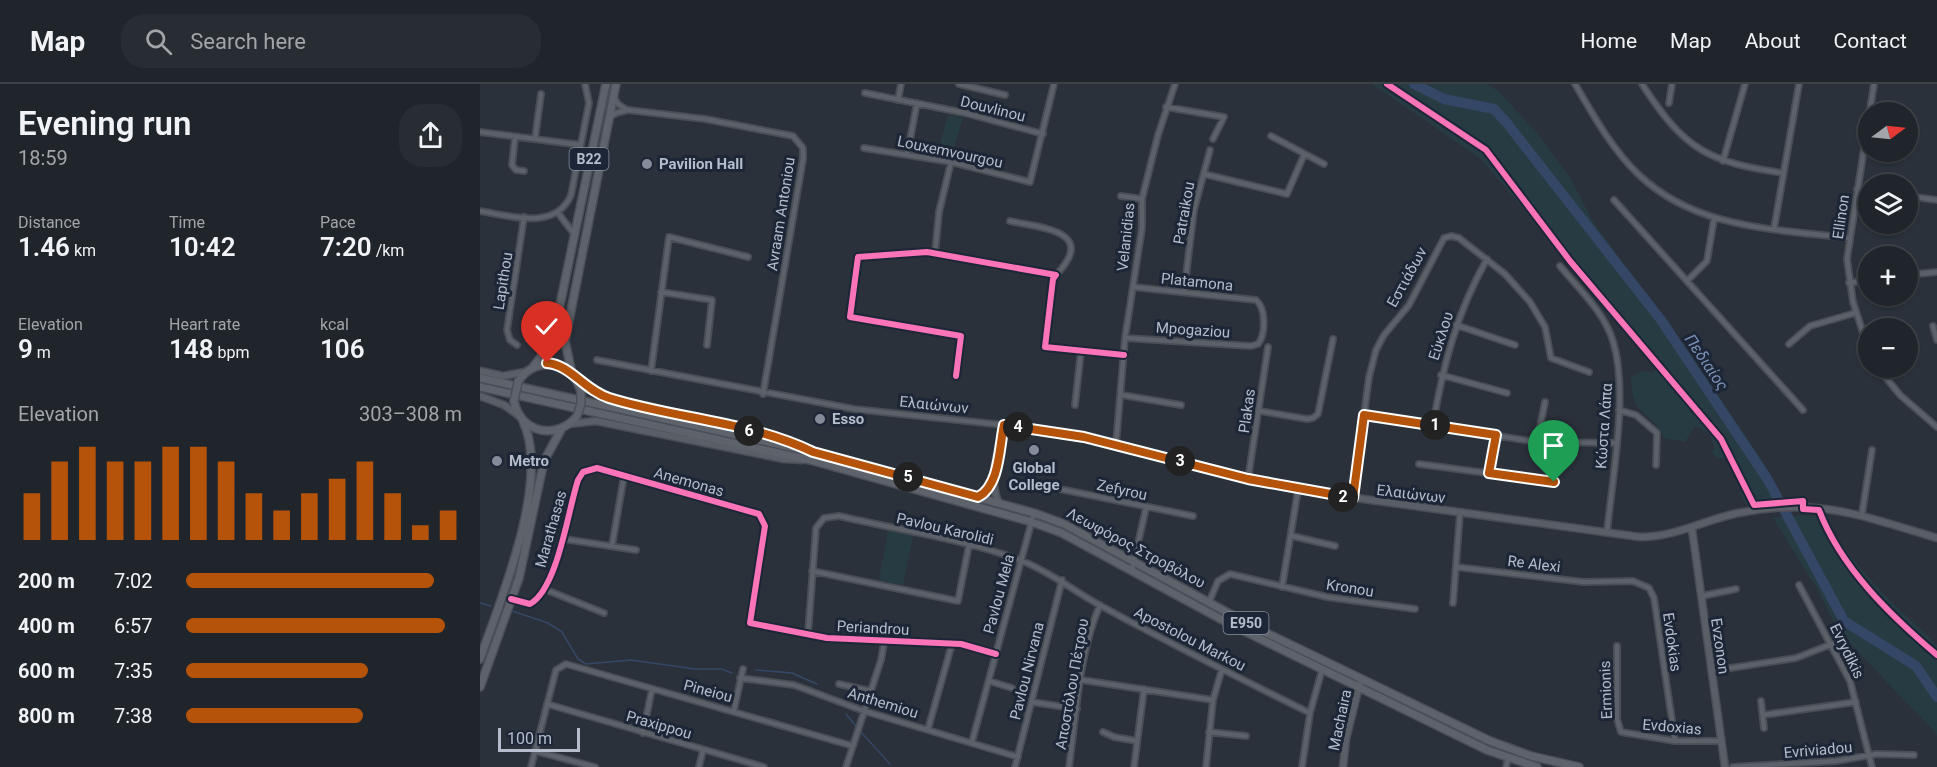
<!DOCTYPE html>
<meta charset="utf-8">
<style>
:root{--surface:#20252c;--page:#282d34;--text:#f1f3f6;--muted:#a2a5a9;--line:#3d4248;--accent:#b45309}
body{margin:0;font-family:Roboto,sans-serif;background:var(--page);color:var(--text);height:100vh;display:flex;flex-direction:column;font-size:22px;white-space:nowrap}
*{box-sizing:border-box;margin:0}
p{font-size:20px;color:var(--muted)}
.icon{flex:none;width:33px;height:33px;fill:none;stroke:currentColor;stroke-width:2;stroke-linecap:round;stroke-linejoin:round}
.map{position:relative;flex:1;overflow:hidden}
.drawer{display:flex;flex-direction:column;background:var(--surface);width:480px}
.drawer>*{flex:none}
.needle{width:39px;rotate:75deg}
.controls{position:absolute;left:1378px;top:18px;display:grid;gap:12px}
.controls a{display:grid;place-items:center;width:60px;height:60px;border-radius:50%;background:var(--surface);box-shadow:0 2px 4px #0004,0 0 0 2px var(--line);font-size:30px}
.scale{position:absolute;left:18px;bottom:15px;width:82px;box-sizing:border-box;padding-left:6px;border:3px solid #b5bccc;border-top:0;font-size:16px;line-height:21px;white-space:nowrap;color:#b5bccc;-webkit-text-stroke:4px #1d2637;paint-order:stroke}
.pin{position:absolute;display:grid;place-items:center;width:51px;height:51px;color:#fff;margin:-62px -26px;border-radius:50% 50% 50% 0;rotate:-45deg;box-shadow:0 0 6px #0007}
.pin .icon{rotate:45deg}
.km{position:absolute;width:30px;height:30px;margin:-15px;border-radius:50%;background:#222;color:#fff;font-size:16px;line-height:30px;text-align:center}
.round{display:grid;place-items:center;flex:none;width:63px;height:63px;border-radius:24px;background:var(--page)}
.summary{display:flex;align-items:center;justify-content:space-between;height:102px;padding:0 18px}
h1{font-size:33px;font-weight:600;line-height:45px}
.figures{display:grid;grid-template-columns:repeat(3,1fr);gap:9px;height:102px;padding:6px 18px}
.figures div{display:grid;align-content:center}
.figures b{font-size:26px;font-weight:600}
.figures small{font-size:16px;font-weight:400}
.figures p{font-size:16px}
.chart{height:168px;padding:12px 18px}
.chart p{display:flex;justify-content:space-between}
.chart svg{width:100%;height:108px;margin-top:6px;stroke:var(--accent);stroke-width:6}
ul{padding:0 18px;list-style:none;font-size:20px}
li{display:grid;grid-template-columns:96px 72px 1fr;align-items:center;height:45px}
li i{height:15px;border-radius:8px;background:var(--accent)}
header{display:flex;align-items:center;gap:36px;box-sizing:border-box;height:84px;padding:0 30px;background:var(--surface);border-bottom:2px solid var(--line)}
header strong{font-size:28px}
nav{display:flex;gap:33px;margin-inline-start:auto;font-size:21px}
.search{width:420px;height:54px;background:var(--page);display:flex;align-items:center;gap:15px;box-sizing:border-box;padding:0 21px;border-radius:24px;color:var(--muted);font-size:22px}
main{display:flex;flex:1;min-height:0}
.map>svg:first-child{display:block}
.green{fill:#273c42}
.lines{fill:none;stroke-linecap:round;stroke-linejoin:round}
.stream{stroke:#354766;stroke-width:1.5}
.river{stroke:#354766;stroke-width:10}
.street-casing{stroke:#494d55;stroke-width:8}
.secondary-casing{stroke:#494d55;stroke-width:9}
.primary-casing{stroke:#494e58;stroke-width:10}
.street{stroke:#5b6069;stroke-width:4.5}
.secondary{stroke:#5a5e67;stroke-width:6}
.primary{stroke:#5e626a;stroke-width:7}
.primary-bridge-casing{stroke:#494e58;stroke-width:10;stroke-linecap:butt}
.primary-bridge{stroke:#5e626a;stroke-width:7}
.cycleway-casing{stroke:#1d2637;stroke-width:10}
.cycleway{stroke:#fb73b8;stroke-width:6}
.route-casing{stroke:#fff;stroke-width:12}
.route{stroke:#b45309;stroke-width:8}
.poi-dot{fill:#858b99;stroke:#1d2637;stroke-width:2}
.labels{text-anchor:middle;stroke-width:6;stroke-linejoin:round;paint-order:stroke}
.shield{fill:#1d2637;stroke:#878f9f;stroke-width:1.5}
.shield-label{font-size:14px;font-weight:bold;fill:#b5bccc}
.street-label{font-size:15px;fill:#b5bccc;stroke:#1d2637}
.poi-label{font-size:15px;font-weight:bold;fill:#b5bccc;stroke:#1d2637;text-anchor:start}
.water-label{font-size:16px;font-style:italic;fill:#7a90b5;stroke:#1d2637}
</style>
<header>
<strong>Map</strong>
<div class="search"><svg class="icon" aria-label="search" viewBox="0 0 24 24"><circle cx="10" cy="10" r="6"/><path d="M15 15l6 6"/></svg>Search here</div>
<nav><a>Home</a><a>Map</a><a>About</a><a>Contact</a></nav>
</header>
<main>
<section class="drawer">
<div class="summary"><div><h1>Evening run</h1><p>18:59</p></div><a class="round"><svg class="icon" aria-label="share" viewBox="0 0 24 24"><path d="M12 15V3M7 8l5-5 5 5M5 13v7h14v-7"/></svg></a></div>
<div class="figures">
<div><p>Distance</p><b>1.46<small> km</small></b></div>
<div><p>Time</p><b>10:42</b></div>
<div><p>Pace</p><b>7:20<small> /km</small></b></div>
</div>
<div class="figures">
<div><p>Elevation</p><b>9<small> m</small></b></div>
<div><p>Heart rate</p><b>148<small> bpm</small></b></div>
<div><p>kcal</p><b>106</b></div>
</div>
<div class="chart"><p><span>Elevation</span>303–308 m</p>
<svg viewBox="0 0 160 44" preserveAspectRatio="none"><path d="M5 44V25M15 44V12M25 44V6M35 44V12M45 44V12M55 44V6M65 44V6M75 44V12M85 44V25M95 44V32M105 44V25M115 44V19M125 44V12M135 44V25M145 44V38M155 44V32"/></svg>
</div>
<ul>
<li><b>200 m</b>7:02<i style="width:90%"></i></li>
<li><b>400 m</b>6:57<i style="width:94%"></i></li>
<li><b>600 m</b>7:35<i style="width:66%"></i></li>
<li><b>800 m</b>7:38<i style="width:64%"></i></li>
</ul>
</section>
<div class="map">
<svg width="1457" height="683" viewBox="0 0 1457 683">
<rect width="100%" height="100%" fill="#2b313b"/>
<path class="green" d="M892,0H1007L1018,7L1058,50L1091,95L1113,138L1208,267L1281,375L1303,414L1266,420L1260,409L1262,404L1246,374L1238,375L1232,368L1235,363L1230,350L1215,342L1205,358L1184,354C1175,328 1152,337 1151,294L1161,287L1171,288L1180,284L1000,74Z
M468,31L483,34L471,73L457,71Z
M1320,431L1345,432C1371,484 1417,522 1457,561V654L1456,649L1359,548L1339,508L1293,434Z
M408,446L433,451L423,501L399,496Z"/>
<g class="lines">
<path class="stream" d="M0,519L11,522
M32,527L68,539L82,548L98,575L106,580L151,576L215,585H241L252,589
M276,586L312,589L337,600
M366,630L376,642
M381,648L410,680"/>
<path class="river" d="M934,0L964,15L1014,25L1026,38L1181,236L1288,396L1364,537L1436,582L1457,613"/>
<g class="street-casing">
<path id="street" d="M479,0L525,11
M1095,0C1113,31 1132,65 1158,90C1215,145 1295,145 1369,154
M1162,0C1204,65 1227,78 1303,89
M385,9L485,29L563,50
M134,13L138,20L147,26
M418,16L421,0
M1189,19L1192,0
M686,23L744,33L733,55
M129,34L136,29L148,26L225,35L313,52L323,64V75L283,310
M0,48L101,61
M791,52L844,80
M35,53L32,81L36,86L44,87
M55,55L61,10
M384,64L471,78L550,98L574,0
M427,71L437,19
M1243,77L1265,0
M724,90L807,110L824,71
M1377,105L1389,107
M641,112L662,115
M1428,112L1457,116
M1134,116L1323,326
M0,127C30,132 76,147 91,111L109,19L105,0
M78,129L95,151
M530,137C562,144 618,147 576,191
M1294,145L1319,0
M455,169L459,128L471,78
M1080,182C1099,205 1124,228 1133,257C1149,309 1132,394 1127,449
M1428,191L1457,188
M1207,197L1227,177L1234,135
M1369,199L1389,196
M181,208L232,216L227,261
M704,208L714,126L730,66
M976,241L1035,261
M1453,242L1457,256
M645,254L771,262L778,260C786,250 786,224 776,216L653,203
M1309,260L1330,242L1375,229
M37,261L30,256L27,246L44,133
M1389,267L1373,218L1367,175L1394,0
M117,276L374,325L524,341
M1398,284L1420,311L1457,343
M171,287L189,153L268,173
M961,291L1027,309
M476,292L481,252L370,233L378,173L447,168L576,191L573,195L565,263L644,271
M642,311L701,321
M595,321L601,267
M1139,326L1156,331L1177,349L1176,381
M780,327L827,335L833,334L838,330L853,255
M884,331L1057,358L1136,359
M953,341C963,281 977,228 1007,175
M1057,358L1065,318
M636,360L645,254L662,144V115L678,51L695,0
M939,380L1074,398
M1009,389L1016,351
M768,395L788,263
M565,402L713,432
M873,414L889,293L896,266L904,251L929,221L964,154L971,152L979,154L1025,190L1050,218L1065,243L1071,274L1109,288
M1382,430L1392,366
M812,452L855,462
M84,455L156,466
M132,462L144,392
M976,483L1104,498L1153,497L1169,504L1174,514L1195,657
M652,486L666,424
M332,487L478,517L489,461
M1319,501L1370,597L1392,683
M802,503L818,406
M64,505L124,529
M1222,512L1256,505
M31,515L50,520C78,504 88,426 98,396L103,388L117,384L279,430L285,442L270,539L347,554L481,560L516,570
M729,518L738,497L750,490L847,513L935,525
M973,519L980,429
M328,550L336,444L344,434L359,432C419,446 483,455 540,476C571,488 595,508 623,523C691,560 761,595 830,629
M1137,562V635L1141,648L1195,657H1241
M1231,587L1316,574L1352,560
M260,594L314,601L384,627L538,673
M602,596L733,616
M509,597L532,604
M359,600L390,607
M1281,617L1284,644
M552,618L597,625
M67,620L284,683
M254,626L263,585
M1283,631L1376,618
M448,645L472,560
M623,648L634,653L657,657
M729,648L766,652
M163,649L172,605
M492,658L554,429
M55,667L115,683
M51,683L76,586L86,580L373,662
M219,683L223,666
M366,683L401,576L404,559
M535,683L582,496
M589,683C596,632 599,568 620,521
M654,683L664,605
M726,683L733,616L742,585
M822,683L830,629L842,586
M1026,683L1028,674
M1253,683L1356,677L1397,670L1434,671"/>
</g>
<g class="secondary-casing">
<path id="secondary" d="M0,287L23,292L45,288
M97,296L131,314L237,338L325,364
M0,312L24,321L38,331
M89,340L116,337L304,375L323,376
M498,413L506,409L512,398
M519,419C507,396 519,366 524,341L636,360L818,406L1160,453C1196,453 1224,436 1258,429C1338,413 1383,432 1457,454
M1212,445L1245,683
M863,683L866,655L880,599"/>
</g>
<g class="primary-casing">
<path id="primary" d="M53,283L67,265L77,235L126,0
M92,290L85,257L136,0
M0,294L333,368L554,429L584,440L774,543L1010,657L1051,672L1099,683
M38,298C55,270 93,277 101,308
M0,303L330,376L552,438L582,449L750,540L1007,666L1057,683
M34,317C40,349 77,357 97,332
M0,575C21,515 71,396 43,337
M0,603L39,494L64,377L82,344"/>
</g>
<use href="#street" class="street"/>
<use href="#secondary" class="secondary"/>
<use href="#primary" class="primary"/>
<g class="primary-bridge-casing">
<path id="primary-bridge" d="M34,317L38,298
M97,332L101,320V308"/>
</g>
<use href="#primary-bridge" class="primary-bridge"/>
<g class="cycleway-casing">
<path id="cycleway" d="M907,0L1006,66L1090,177L1241,355L1274,421L1323,417V425L1339,426C1361,484 1411,532 1457,571
M476,292L481,252L370,233L378,173L447,168L576,191L573,195L565,263L644,271
M31,515L50,520C78,504 88,426 98,396L103,388L117,384L279,430L285,442L270,539L347,554L481,560L516,570"/>
</g>
<use href="#cycleway" class="cycleway"/>
</g>
<g class="lines">
<g class="route-casing">
<path id="route" d="M67,279C91,281 104,306 129,314C196,335 269,337 333,368L498,413C520,402 519,363 524,341L604,353L768,395L873,414L884,331L1016,351L1009,389L1074,398"/>
</g>
<use href="#route" class="route"/>
</g>
<g class="poi-dot">
<circle cx="167" cy="80" r="6"/>
<circle cx="340" cy="335" r="6"/>
<circle cx="554" cy="366" r="6"/>
<circle cx="17" cy="377" r="6"/>
</g>
<g class="labels">
<g class="shield">
<rect x="89.5" y="64" width="39" height="22" rx="4.5"/>
<rect x="743.5" y="528" width="45" height="22" rx="4.5"/>
</g>
<g class="shield-label">
<text x="109" y="80">B22</text>
<text x="766" y="544">E950</text>
</g>
<g class="street-label">
<text transform="translate(513 25) rotate(14)" y="5">Douvlinou</text>
<text transform="translate(470 68) rotate(12)" y="5">Louxemvourgou</text>
<text transform="translate(704 129) rotate(-80)" y="5">Patraikou</text>
<text transform="translate(301 130) rotate(-81)" y="5">Avraam Antoniou</text>
<text transform="translate(1361 133) rotate(-82)" y="5">Ellinon</text>
<text transform="translate(646 153) rotate(-84)" y="5">Velanidias</text>
<text transform="translate(927 193) rotate(-61)" y="5">Εστιάδων</text>
<text transform="translate(23 197) rotate(-81)" y="5">Lapithou</text>
<text transform="translate(717 198) rotate(6)" y="5">Platamona</text>
<text transform="translate(713 246) rotate(4)" y="5">Mpogaziou</text>
<text transform="translate(961 252) rotate(-72)" y="5">Εύκλου</text>
<text transform="translate(454 321) rotate(6)" y="5">Ελαιώνων</text>
<text transform="translate(767 327) rotate(-82)" y="5">Plakas</text>
<text transform="translate(1124 342) rotate(-86)" y="5">Κώστα Λάπα</text>
<text transform="translate(209 398) rotate(16)" y="5">Anemonas</text>
<text transform="translate(642 406) rotate(12)" y="5">Zefyrou</text>
<text transform="translate(931 410) rotate(7)" y="5">Ελαιώνων</text>
<text transform="translate(71 445) rotate(-74)" y="5">Marathasas</text>
<text transform="translate(465 445) rotate(13)" y="5">Pavlou Karolidi</text>
<text transform="translate(656 464) rotate(28)" y="5">Λεωφόρος Στροβόλου</text>
<text transform="translate(1054 480) rotate(7)" y="5">Re Alexi</text>
<text transform="translate(870 504) rotate(9)" y="5">Kronou</text>
<text transform="translate(519 510) rotate(-75)" y="5">Pavlou Mela</text>
<text transform="translate(393 544) rotate(3)" y="5">Periandrou</text>
<text transform="translate(710 555) rotate(27)" y="5">Apostolou Markou</text>
<text transform="translate(1192 558) rotate(82)" y="5">Evdokias</text>
<text transform="translate(1240 562) rotate(82)" y="5">Evzonon</text>
<text transform="translate(1367 567) rotate(64)" y="5">Evrydikis</text>
<text transform="translate(547 587) rotate(-76)" y="5">Pavlou Nirvana</text>
<text transform="translate(592 600) rotate(-80)" y="5">Αποστόλου Πέτρου</text>
<text transform="translate(1126 606) rotate(-92)" y="5">Ermionis</text>
<text transform="translate(228 607) rotate(15)" y="5">Pineiou</text>
<text transform="translate(403 619) rotate(17)" y="5">Anthemiou</text>
<text transform="translate(860 636) rotate(-78)" y="5">Machaira</text>
<text transform="translate(179 641) rotate(16)" y="5">Praxippou</text>
<text transform="translate(1192 643) rotate(5)" y="5">Evdoxias</text>
<text transform="translate(1338 666) rotate(-5)" y="5">Evriviadou</text>
</g>
<g class="poi-label">
<text x="179" y="85">Pavilion Hall</text>
<text x="352" y="340">Esso</text>
<text x="29" y="382">Metro</text>
<text x="554" y="389" text-anchor="middle">Global<tspan x="554" dy="17">College</tspan></text>
</g>
<g class="water-label">
<text transform="translate(1227 278) rotate(56)" y="6">Πεδιαίος</text>
</g>
</g>
</svg>
<div class="controls">
<a><svg class="needle" viewBox="-14 -14 28 28"><path d="M0-13l5 13h-10z" fill="#e53935"/><path d="M0 13l5-13h-10z" fill="#a2a5a9"/></svg></a>
<a><svg class="icon" aria-label="layers" viewBox="0 0 24 24"><path d="M12 4l9 5-9 5-9-5zM3 14l9 5 9-5"/></svg></a>
<a>+</a>
<a>−</a>
</div>
<div class="scale">100 m</div>
<div class="pin" style="left:1074px;top:398px;background:#1e9e55"><svg class="icon" aria-label="arrive" viewBox="0 0 24 24"><path d="M6 21V4h12l-3 4 3 4H6"/></svg></div>
<div class="pin" style="left:67px;top:279px;background:#d93025"><svg class="icon" aria-label="check" viewBox="0 0 24 24"><path d="M5 12l5 5 9-10"/></svg></div>
<b class="km" style="left:955px;top:341px">1</b>
<b class="km" style="left:863px;top:413px">2</b>
<b class="km" style="left:700px;top:377px">3</b>
<b class="km" style="left:538px;top:343px">4</b>
<b class="km" style="left:428px;top:393px">5</b>
<b class="km" style="left:269px;top:347px">6</b>
</div>
</main>
